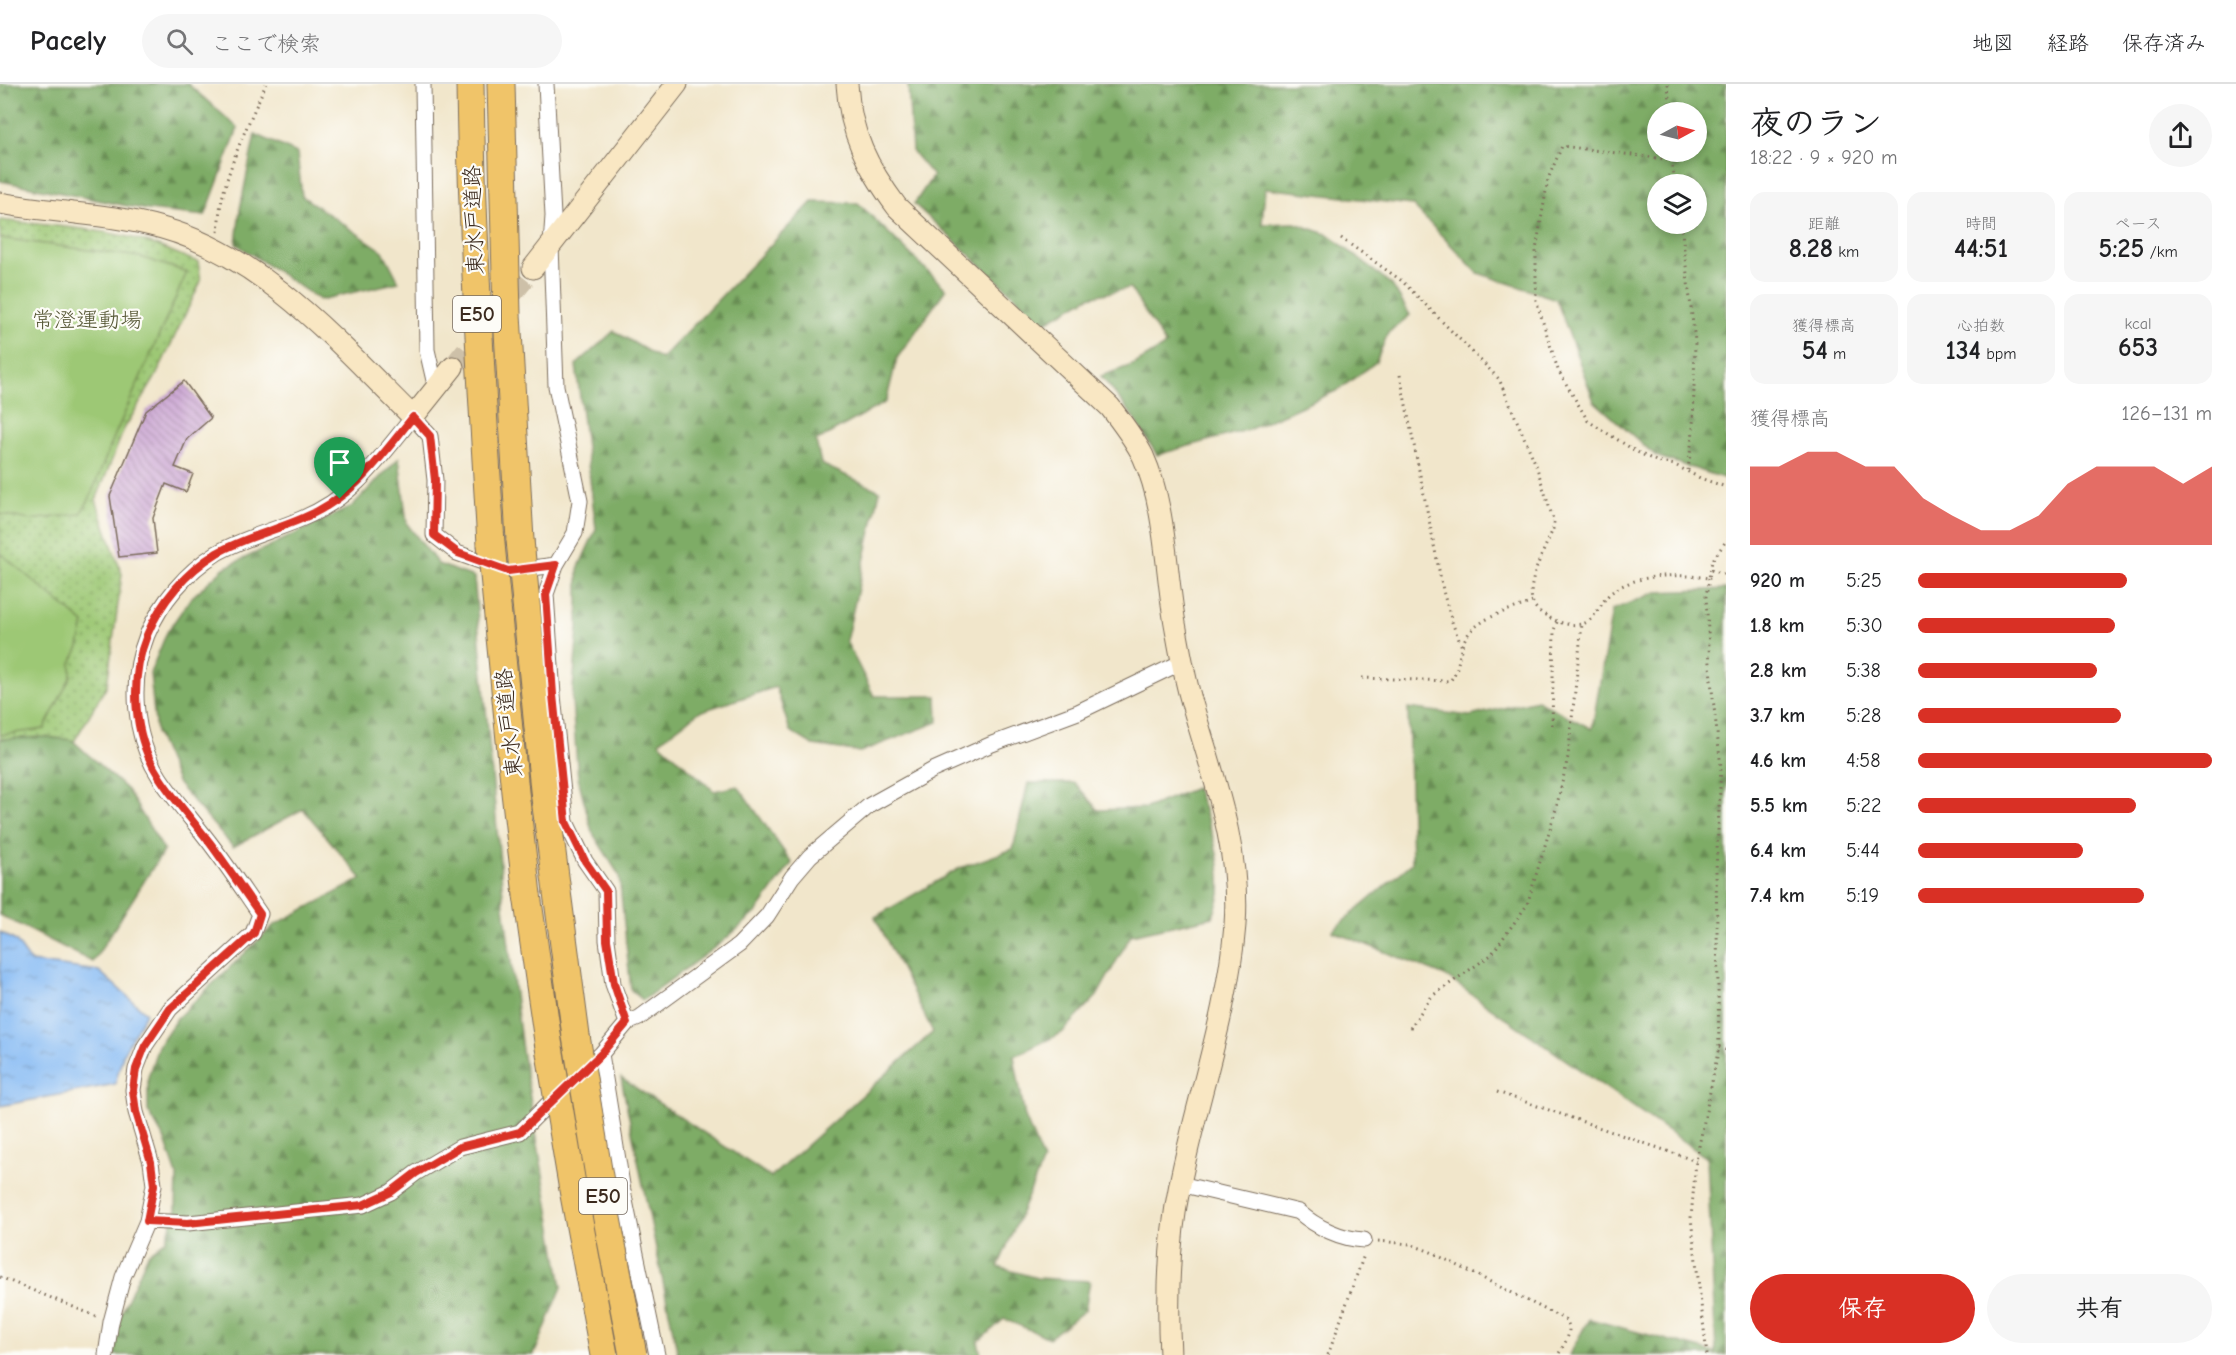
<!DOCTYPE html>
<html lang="ja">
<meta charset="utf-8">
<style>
:root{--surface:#fff;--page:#f6f6f6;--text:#202124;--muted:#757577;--line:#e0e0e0;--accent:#d93025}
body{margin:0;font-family:"Comic Neue","Klee One",sans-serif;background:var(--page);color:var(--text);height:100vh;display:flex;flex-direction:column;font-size:22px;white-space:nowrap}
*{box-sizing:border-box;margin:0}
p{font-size:20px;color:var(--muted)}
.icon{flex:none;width:33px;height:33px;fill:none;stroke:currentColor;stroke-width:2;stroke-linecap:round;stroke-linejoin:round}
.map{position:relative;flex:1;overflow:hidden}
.sheet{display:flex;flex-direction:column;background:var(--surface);width:510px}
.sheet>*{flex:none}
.needle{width:39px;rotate:83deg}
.fabs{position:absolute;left:1647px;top:18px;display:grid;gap:12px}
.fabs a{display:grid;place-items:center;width:60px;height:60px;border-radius:50%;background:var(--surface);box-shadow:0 3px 9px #0003;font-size:30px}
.pin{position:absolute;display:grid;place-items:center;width:51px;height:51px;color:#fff;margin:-62px -26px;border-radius:50% 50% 50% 0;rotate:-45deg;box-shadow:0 0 6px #0007}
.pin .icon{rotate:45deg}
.round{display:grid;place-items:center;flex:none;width:63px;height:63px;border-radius:32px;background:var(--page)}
.summary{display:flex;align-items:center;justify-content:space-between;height:102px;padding:0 24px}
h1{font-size:33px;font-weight:800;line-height:45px}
.metrics{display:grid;grid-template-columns:repeat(3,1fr);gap:9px;height:102px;padding:6px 24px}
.metrics div{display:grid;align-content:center;border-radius:15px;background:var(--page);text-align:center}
.metrics b{font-size:26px;font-weight:800}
.metrics small{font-size:16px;font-weight:400}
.metrics p{font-size:16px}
.chart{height:168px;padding:12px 24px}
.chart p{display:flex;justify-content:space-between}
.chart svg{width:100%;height:108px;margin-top:6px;fill:var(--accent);opacity:.7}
.action{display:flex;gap:12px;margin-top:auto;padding:12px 24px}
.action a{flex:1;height:69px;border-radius:36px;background:var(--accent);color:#fff;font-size:24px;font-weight:800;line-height:69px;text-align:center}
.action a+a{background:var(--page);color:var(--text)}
ul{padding:0 24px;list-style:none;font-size:20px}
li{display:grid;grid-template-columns:96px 72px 1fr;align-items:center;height:45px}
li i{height:15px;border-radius:8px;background:var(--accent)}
header{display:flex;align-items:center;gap:36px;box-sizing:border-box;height:84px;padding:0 30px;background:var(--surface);border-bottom:2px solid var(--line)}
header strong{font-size:28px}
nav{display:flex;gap:33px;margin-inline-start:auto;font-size:21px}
.search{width:420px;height:54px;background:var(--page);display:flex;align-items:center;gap:15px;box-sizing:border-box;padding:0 21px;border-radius:33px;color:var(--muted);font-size:22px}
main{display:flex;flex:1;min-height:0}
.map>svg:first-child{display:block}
.green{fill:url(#green-dots);stroke:#6c794a;stroke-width:1.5}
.forest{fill:url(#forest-firs);stroke:#5c6b42;stroke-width:1.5;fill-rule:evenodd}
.pitch{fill:#9dc875;stroke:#6c794a;stroke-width:1.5}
.water{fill:url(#water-ripples);stroke:#607289;stroke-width:1.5}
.building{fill:url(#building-back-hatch)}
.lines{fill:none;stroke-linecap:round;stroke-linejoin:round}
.secondary-tunnel{stroke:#cdc0a8;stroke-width:21;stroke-dasharray:21 10;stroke-linecap:butt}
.street-casing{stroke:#7b6c5b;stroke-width:17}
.secondary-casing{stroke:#7b6c5b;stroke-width:23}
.highway-casing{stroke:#7b6c5b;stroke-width:29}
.path{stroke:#7b6c5b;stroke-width:3;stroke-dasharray:1.5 4.5;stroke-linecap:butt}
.street{stroke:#fff;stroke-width:15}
.secondary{stroke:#f9e7c3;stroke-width:21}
.highway{stroke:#f0c469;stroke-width:27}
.highway-bridge-casing{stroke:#7b6c5b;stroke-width:29;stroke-linecap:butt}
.highway-bridge{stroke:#f0c469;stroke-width:27}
.route-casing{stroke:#fff;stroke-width:12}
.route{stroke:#d93025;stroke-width:8}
.labels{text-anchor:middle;stroke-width:4.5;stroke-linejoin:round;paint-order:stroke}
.shield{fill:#fdfcf7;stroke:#75695f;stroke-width:1.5}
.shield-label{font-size:21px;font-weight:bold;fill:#3b2a1e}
.street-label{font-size:22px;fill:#3b2a1e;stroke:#fdfcf7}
.park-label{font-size:22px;fill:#585938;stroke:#fdfcf7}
</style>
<header>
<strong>Pacely</strong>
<div class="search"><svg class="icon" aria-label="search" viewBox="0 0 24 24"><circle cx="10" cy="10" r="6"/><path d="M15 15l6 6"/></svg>ここで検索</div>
<nav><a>地図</a><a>経路</a><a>保存済み</a></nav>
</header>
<main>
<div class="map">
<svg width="1726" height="1271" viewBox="0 0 1726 1271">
<defs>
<pattern id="green-dots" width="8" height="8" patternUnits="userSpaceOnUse" patternTransform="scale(1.5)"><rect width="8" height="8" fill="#9dc875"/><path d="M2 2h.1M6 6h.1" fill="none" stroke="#81a35f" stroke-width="1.8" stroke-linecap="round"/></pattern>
<pattern id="forest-firs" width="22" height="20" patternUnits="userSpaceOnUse" patternTransform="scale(1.5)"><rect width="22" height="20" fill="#7eac66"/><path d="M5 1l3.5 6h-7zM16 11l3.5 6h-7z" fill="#688c53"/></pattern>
<pattern id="water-ripples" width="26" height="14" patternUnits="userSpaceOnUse" patternTransform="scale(1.5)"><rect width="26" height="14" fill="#85baf4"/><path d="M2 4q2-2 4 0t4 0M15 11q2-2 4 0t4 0" fill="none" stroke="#6e97c5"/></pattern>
<pattern id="building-back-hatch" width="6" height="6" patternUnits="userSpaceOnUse" patternTransform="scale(1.5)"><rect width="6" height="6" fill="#cca7d4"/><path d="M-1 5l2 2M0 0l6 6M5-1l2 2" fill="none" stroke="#a788ab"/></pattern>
</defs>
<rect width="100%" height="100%" fill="#fdfcf7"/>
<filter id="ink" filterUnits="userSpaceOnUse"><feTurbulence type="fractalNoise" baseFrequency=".0167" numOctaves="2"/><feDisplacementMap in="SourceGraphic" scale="12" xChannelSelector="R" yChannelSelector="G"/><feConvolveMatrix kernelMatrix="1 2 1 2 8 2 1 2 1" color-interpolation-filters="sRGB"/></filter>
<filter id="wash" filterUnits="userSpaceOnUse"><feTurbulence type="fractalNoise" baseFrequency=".008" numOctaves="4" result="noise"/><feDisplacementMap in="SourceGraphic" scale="24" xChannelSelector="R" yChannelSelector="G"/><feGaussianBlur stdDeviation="1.35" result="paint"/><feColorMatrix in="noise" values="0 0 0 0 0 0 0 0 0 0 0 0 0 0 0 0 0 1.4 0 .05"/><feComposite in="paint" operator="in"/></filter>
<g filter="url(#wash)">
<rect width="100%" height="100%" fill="#f1e6cb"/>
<path class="green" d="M0,136C44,141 90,144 133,154C156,160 177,170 198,178L201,197L155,294L124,345L96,416L122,490L107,601L50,699L0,704Z"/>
<path class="forest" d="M0,0H188L238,44L205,132L148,126L0,97Z
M908,0H1726V395L1656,372L1594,317L1556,215L1478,189L1412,121L1265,104L1262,140L1295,139L1329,151L1392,201L1410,231L1388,249L1376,278L1338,306L1250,345L1157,371L1129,327L1101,292L1135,280L1166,261L1130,204L1089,213L1044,239L914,120L933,92L912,67ZM1658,28H1696V68H1658ZM1658,100H1696V140H1658Z
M255,50L297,69L302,112L383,167L399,198L320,216L236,160L240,125Z
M812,118L858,119L946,205L897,274L886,318L816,357L821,380L880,407L846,557L874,612H937L938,638L860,668L813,661L790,647L776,603L699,628L659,658L714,707L738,702L792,779L756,829L722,858L643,916L631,906L619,791L592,748L578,694L572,617L578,543V485L596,445L576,281L614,247L661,275Z
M399,374L407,440L438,480L474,493L504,822L522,966L562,1203L534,1271H115L118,1237L148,1170L166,1156L176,1126L177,1091L165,1056L148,1027V993L158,962L177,934L274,841L362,795L303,725L233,763L178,700L156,649L150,589L167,548L190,515L224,484L351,423Z
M1726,505V1271H1569L1589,1235L1716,1269L1707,1074L1445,892L1332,847L1412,779L1408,624L1470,632L1537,616L1592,645L1612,526L1657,508Z
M47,653L72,656L127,706L164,766L93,878L0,831V655Z
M1028,699H1075L1098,726L1146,724L1196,704C1208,737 1223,774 1220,810C1219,817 1215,826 1213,833L1131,851L1097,912L1062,949L1014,972L1025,1033L1043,1077L998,1183L1037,1194L1090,1197L1085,1226L1049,1254L1004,1235L978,1258L981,1271H678L621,994L771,1093L933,948L875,833L960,784L1013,765Z"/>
<path class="pitch" d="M0,154L140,173L187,188L114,353L89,416L80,430L30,436L0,430Z
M0,469L84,539L79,563L71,579V592L44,645L0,651Z"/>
<path class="water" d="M0,848L16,857L31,878L99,887L146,929L124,968L115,1000L0,1022Z"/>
<g id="blocks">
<path class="building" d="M184,297L211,334L187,355L175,383L193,390L186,408L166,400L153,434L157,469L119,473L110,412L146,327Z"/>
</g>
</g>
<g filter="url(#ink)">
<use href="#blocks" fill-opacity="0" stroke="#7b6c5b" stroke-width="1.5"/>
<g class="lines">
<path class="secondary-tunnel" d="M453,283L533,184"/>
<g class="street-casing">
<path id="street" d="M423,0L427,266L436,305
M546,0L553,132L551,161L556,302L580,417L575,449L556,481L546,510L553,611L566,738L585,777L606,807L607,856L613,900L627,939
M601,970L623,1107L657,1271
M579,991L601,970L627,939L639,934L739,861L767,832L792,793L810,772L870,721L933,686L992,660L1078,628L1182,578
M1180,1100L1299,1128C1316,1143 1341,1155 1364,1156
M147,1137L188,1139L363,1121L391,1108L416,1089L460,1063L520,1048L559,1009
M106,1271L111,1238L123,1193L147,1137L154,1101L151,1078L136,1028L133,1006L136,985L145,962L170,925L253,849L260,830C244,807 229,784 213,763C196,740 176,718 160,694C133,653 129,596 147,551C161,518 186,488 217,469C243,454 273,447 301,435C353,414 379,375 413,333L430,352L435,396L434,451L457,469L508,487L556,481"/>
</g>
<g class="secondary-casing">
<path id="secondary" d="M847,0C850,50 868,84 897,123L1110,323C1122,339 1134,354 1143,372C1167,425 1165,488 1176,545C1180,567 1184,590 1190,612C1211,688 1241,761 1235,841C1228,929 1197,1014 1180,1100C1168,1157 1167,1213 1170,1271
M0,119C53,129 109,129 162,144C264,172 340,261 413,333L453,283
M533,184L677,0"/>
</g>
<g class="highway-casing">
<path id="highway" d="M470,0C472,154 482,307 491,460
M501,0L507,230L520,456
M557,808L576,952
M527,811L548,957"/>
</g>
<path class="path" d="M1668,0L1670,28
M1672,68V76L1562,62L1548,95L1536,166V216L1558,286L1588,337L1637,368L1656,377L1675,381L1700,394L1726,403
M1672,76L1675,100
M1681,140L1695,257L1693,347L1688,386
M218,148C219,139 219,129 221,120C229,79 249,38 266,0
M1341,154L1402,197L1499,295L1536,381L1554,438L1553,445C1546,463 1525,500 1533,519C1536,527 1544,530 1550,534C1559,539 1571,542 1581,540C1596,538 1600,517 1612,508C1638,489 1679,490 1709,494L1712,477L1726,457
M1400,291L1444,511L1453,541L1462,563
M1711,486L1726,491
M1362,594L1450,597C1459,586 1458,575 1462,562C1471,534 1508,527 1533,518
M1552,641L1554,546L1557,538
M1410,944L1432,912L1491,871L1527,821L1556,725L1568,673L1582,540
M1719,963L1726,966
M1497,1008L1696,1077
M1378,1157L1410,1160L1431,1168L1566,1236C1574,1248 1564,1260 1558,1271
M0,1193L98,1233
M1328,1271L1364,1171
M1707,1271L1691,1134L1696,1077L1719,963L1716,787L1721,683L1711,597L1706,512L1709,494"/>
<use href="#street" class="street"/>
<use href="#secondary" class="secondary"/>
<use href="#highway" class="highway"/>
<g class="highway-bridge-casing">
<path id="highway-bridge" d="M520,456L544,706L557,808
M491,460L515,708L527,811
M576,952L600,1098L633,1271
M548,957L572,1100L604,1271"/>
</g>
<use href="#highway-bridge" class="highway-bridge"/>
</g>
</g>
<g class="lines" filter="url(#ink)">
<g class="route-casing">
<path id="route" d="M413,333L430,352L435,396L434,451L458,469L508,487L556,481L546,510L553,611L566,738L585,777L606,807L607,856L614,900L627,939L601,970L520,1048L460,1063L416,1089L391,1108L363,1121L188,1139L147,1137L154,1101L151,1078L136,1028L133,1006L136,985L145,962L170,925L254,849L260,830C243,806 227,782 210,759C194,738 175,717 160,694C133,653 129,596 147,551C161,517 186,488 217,469C243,454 273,447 301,435C353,414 379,375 413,333Z"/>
</g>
<use href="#route" class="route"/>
</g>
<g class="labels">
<g class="shield">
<rect x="453" y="212" width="48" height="36" rx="4.5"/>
<rect x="579" y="1094" width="48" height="36" rx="4.5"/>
</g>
<g class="shield-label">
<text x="477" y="237">E50</text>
<text x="603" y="1119">E50</text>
</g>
<g class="street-label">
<text transform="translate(473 136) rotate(-92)" y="8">東水戸道路</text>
<text transform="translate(508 639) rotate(-96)" y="8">東水戸道路</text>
</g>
<g class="park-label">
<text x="87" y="243">常澄運動場</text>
</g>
</g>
</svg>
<div class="fabs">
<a><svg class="needle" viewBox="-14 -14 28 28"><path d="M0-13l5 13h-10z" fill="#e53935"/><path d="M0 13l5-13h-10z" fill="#757577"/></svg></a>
<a><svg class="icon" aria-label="layers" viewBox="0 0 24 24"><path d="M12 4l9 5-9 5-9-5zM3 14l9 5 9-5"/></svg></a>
</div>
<div class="pin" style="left:340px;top:415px;background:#1e9e55"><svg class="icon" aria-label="arrive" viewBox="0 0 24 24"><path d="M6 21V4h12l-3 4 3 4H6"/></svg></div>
</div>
<section class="sheet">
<div class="summary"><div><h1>夜のラン</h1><p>18:22 · 9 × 920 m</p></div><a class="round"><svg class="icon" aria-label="share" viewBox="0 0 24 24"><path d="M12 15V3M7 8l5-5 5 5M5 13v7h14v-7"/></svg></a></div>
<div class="metrics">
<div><p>距離</p><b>8.28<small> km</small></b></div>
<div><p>時間</p><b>44:51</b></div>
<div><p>ペース</p><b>5:25<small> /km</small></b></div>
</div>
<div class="metrics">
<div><p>獲得標高</p><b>54<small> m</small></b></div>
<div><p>心拍数</p><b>134<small> bpm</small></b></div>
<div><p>kcal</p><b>653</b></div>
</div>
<div class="chart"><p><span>獲得標高</span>126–131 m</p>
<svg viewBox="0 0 160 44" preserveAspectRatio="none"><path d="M0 44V12L10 12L20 6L30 6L40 12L50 12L60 25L70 32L80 38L90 38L100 32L110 19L120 12L130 12L140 12L150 19L160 12V44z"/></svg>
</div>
<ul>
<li><b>920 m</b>5:25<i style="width:71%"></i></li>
<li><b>1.8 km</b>5:30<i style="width:67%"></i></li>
<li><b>2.8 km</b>5:38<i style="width:61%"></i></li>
<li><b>3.7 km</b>5:28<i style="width:69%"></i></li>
<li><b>4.6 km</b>4:58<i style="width:100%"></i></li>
<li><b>5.5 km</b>5:22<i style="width:74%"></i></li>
<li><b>6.4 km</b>5:44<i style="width:56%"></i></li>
<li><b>7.4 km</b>5:19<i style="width:77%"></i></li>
</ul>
<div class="action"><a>保存</a><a>共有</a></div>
</section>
</main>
